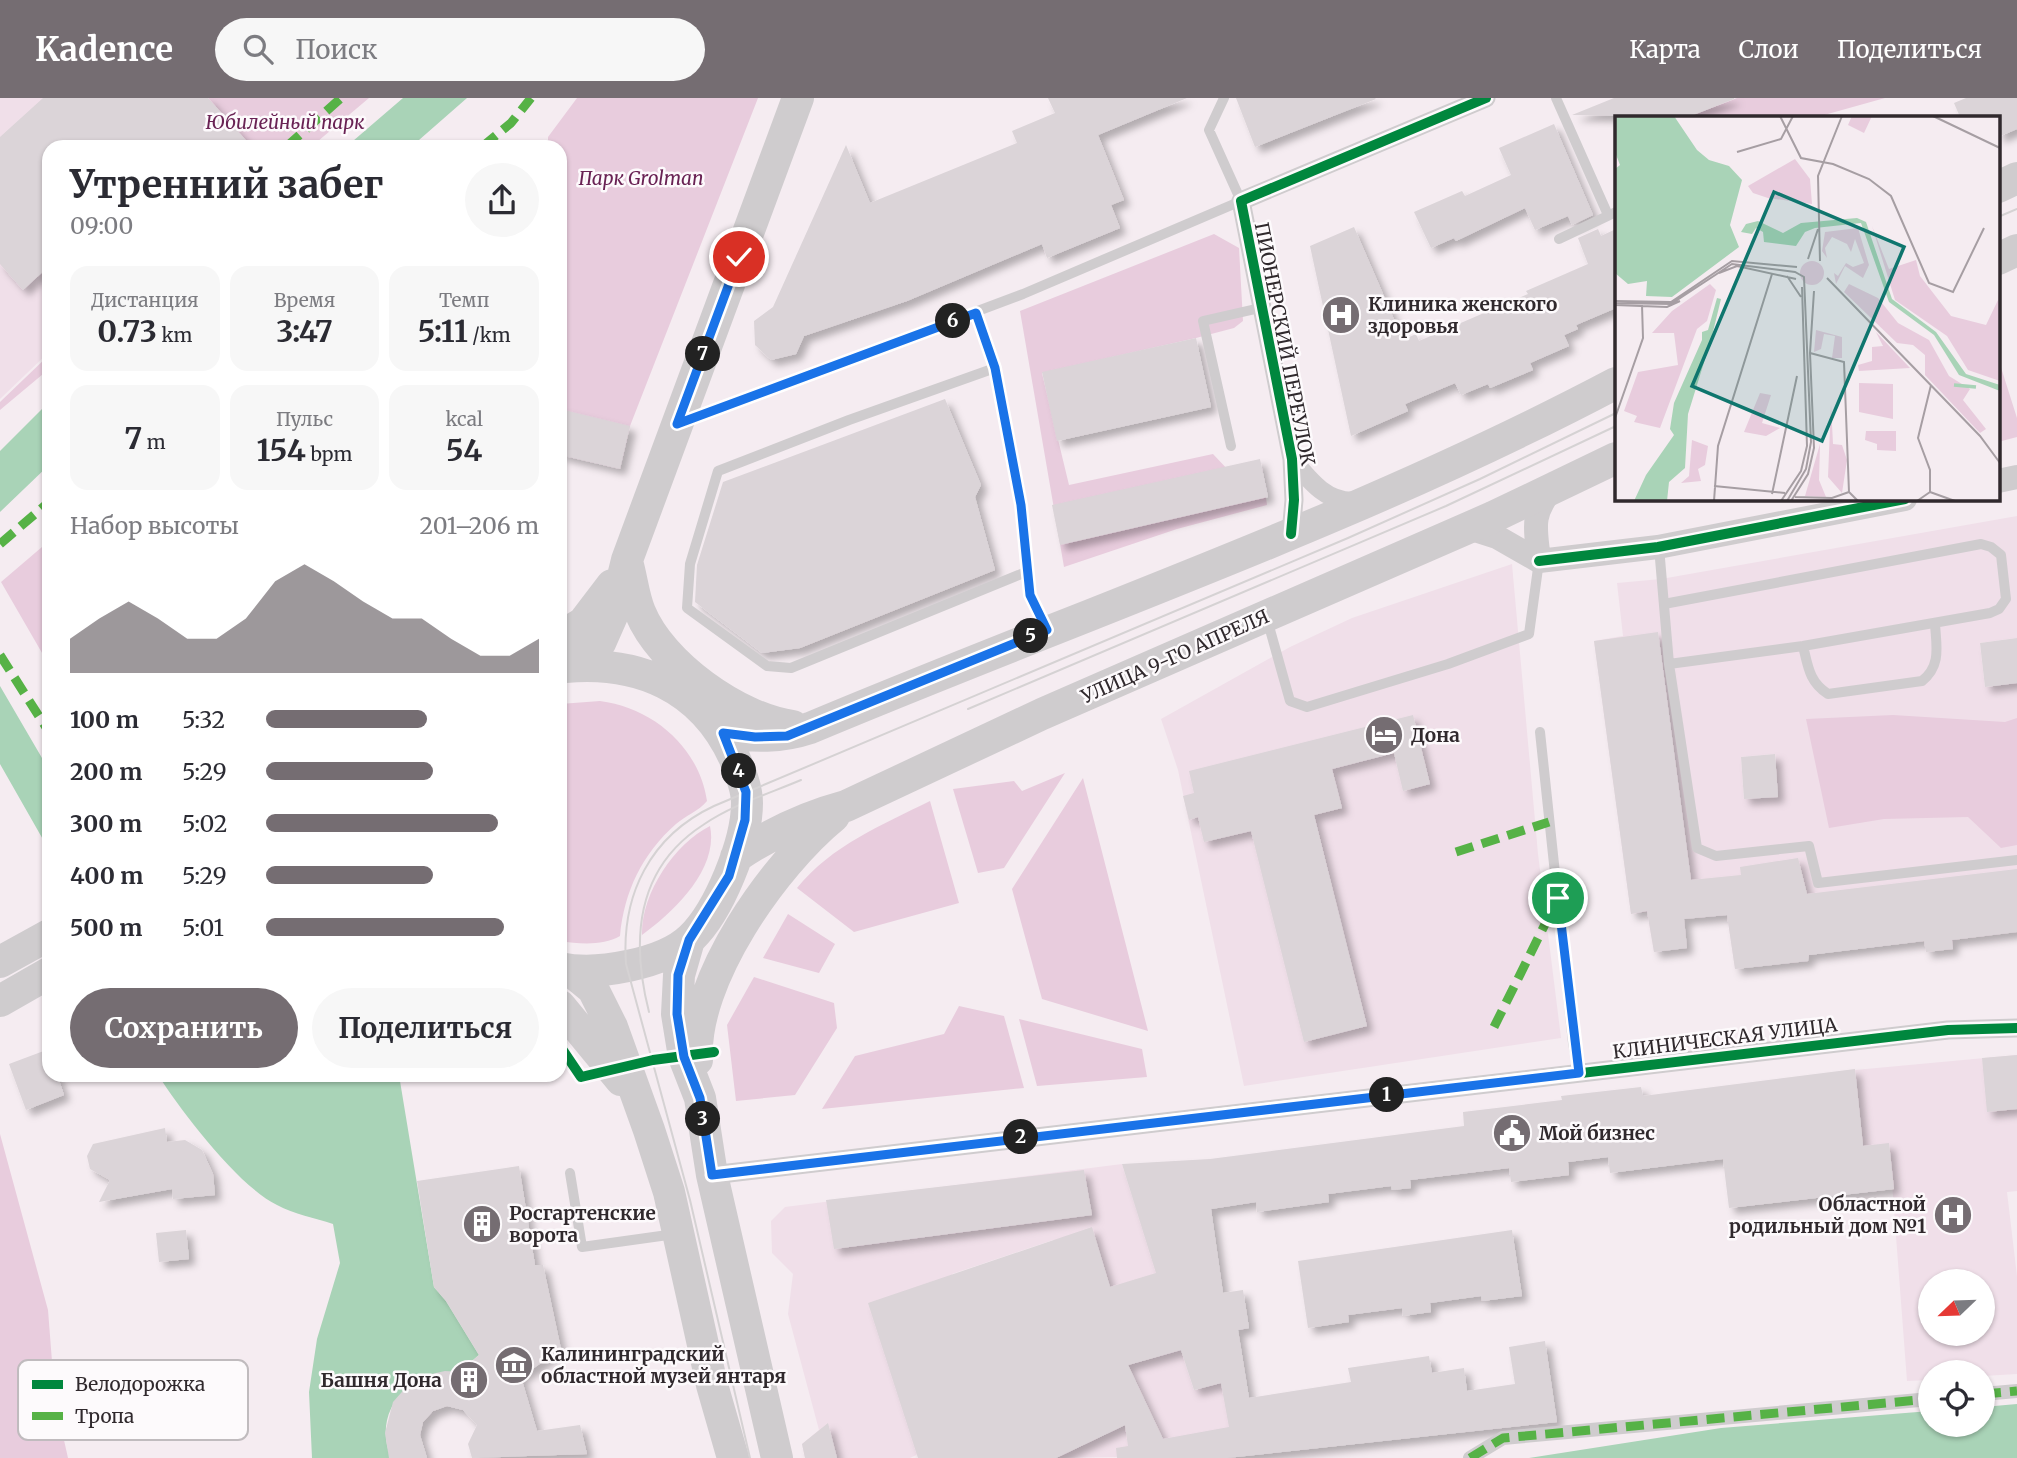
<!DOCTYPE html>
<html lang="ru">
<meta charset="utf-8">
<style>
:root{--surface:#fff;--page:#f7f7f7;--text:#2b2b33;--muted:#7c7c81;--accent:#756d72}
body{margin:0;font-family:Merriweather,serif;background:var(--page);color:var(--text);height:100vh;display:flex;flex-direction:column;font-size:26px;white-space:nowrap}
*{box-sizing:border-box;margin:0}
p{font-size:23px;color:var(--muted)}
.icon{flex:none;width:38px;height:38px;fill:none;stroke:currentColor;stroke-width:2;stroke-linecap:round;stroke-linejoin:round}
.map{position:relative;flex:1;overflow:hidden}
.side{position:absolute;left:42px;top:42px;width:525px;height:942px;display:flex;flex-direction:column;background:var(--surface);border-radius:21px;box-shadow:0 2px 5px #0004}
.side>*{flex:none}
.needle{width:46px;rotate:247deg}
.fabs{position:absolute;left:1918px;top:1171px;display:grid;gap:14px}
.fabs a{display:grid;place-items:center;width:77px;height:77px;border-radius:50%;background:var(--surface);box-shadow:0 2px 5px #0004;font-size:35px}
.pin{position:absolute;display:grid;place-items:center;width:60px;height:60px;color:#fff;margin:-30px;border:4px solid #fff;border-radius:50%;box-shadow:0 2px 7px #0007}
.km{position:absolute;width:35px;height:35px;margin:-18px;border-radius:50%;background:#222;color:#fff;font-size:19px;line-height:35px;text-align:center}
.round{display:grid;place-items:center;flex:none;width:74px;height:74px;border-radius:37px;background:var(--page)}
.overview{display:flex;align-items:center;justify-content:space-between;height:119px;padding:0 28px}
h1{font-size:38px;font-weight:700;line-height:52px}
.metrics{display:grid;grid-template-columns:repeat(3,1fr);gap:10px;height:119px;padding:7px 28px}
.metrics div{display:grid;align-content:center;border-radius:18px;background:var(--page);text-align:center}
.metrics b{font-size:30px;font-weight:700}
.metrics small{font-size:19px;font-weight:400}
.metrics p{font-size:19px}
.chart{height:196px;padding:14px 28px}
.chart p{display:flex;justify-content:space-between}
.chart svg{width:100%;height:126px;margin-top:7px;fill:var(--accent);opacity:.7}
.cta{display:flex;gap:14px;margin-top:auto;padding:14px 28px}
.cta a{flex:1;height:80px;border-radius:42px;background:var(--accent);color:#fff;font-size:28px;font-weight:700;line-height:80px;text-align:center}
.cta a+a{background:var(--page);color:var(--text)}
ul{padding:0 28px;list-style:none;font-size:23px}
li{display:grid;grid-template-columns:112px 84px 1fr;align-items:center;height:52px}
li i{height:18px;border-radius:9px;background:var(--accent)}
header{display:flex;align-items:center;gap:42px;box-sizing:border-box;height:98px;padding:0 35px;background:var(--accent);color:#fff}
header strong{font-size:33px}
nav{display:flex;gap:38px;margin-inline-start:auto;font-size:24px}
.search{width:490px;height:63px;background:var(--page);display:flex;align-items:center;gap:18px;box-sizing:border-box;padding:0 24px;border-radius:38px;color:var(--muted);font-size:26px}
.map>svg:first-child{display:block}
.built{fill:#f0dfe9;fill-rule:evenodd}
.green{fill:#e8ccdd}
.water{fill:#a9d3b7}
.building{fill:#dbd4d8;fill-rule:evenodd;filter:url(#shadow)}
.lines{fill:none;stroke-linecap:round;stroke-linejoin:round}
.service{stroke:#cfccce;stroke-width:10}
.pedestrian{stroke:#cfccce;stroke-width:14}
.minor{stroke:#cfccce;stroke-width:19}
.tertiary{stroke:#cfccce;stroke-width:24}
.primary{stroke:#cfccce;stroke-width:32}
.tram{stroke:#d5d2d3;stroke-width:2}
.quiet{stroke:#56b246;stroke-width:9;stroke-dasharray:18 9;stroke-linecap:butt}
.cycleway-casing{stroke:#fdfafc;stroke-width:15}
.cycleway{stroke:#00873e;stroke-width:10}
.route-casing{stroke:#fff;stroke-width:14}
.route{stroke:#1a73e8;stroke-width:9}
.labels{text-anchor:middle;stroke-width:5;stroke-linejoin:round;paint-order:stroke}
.park-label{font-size:19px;font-style:italic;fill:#692254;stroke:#fdfafc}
.poi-label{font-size:19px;font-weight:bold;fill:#30292d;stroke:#fdfafc;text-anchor:start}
.street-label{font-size:19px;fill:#30292d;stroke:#fdfafc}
.inset-river{fill:none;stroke:#a9d3b7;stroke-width:3.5}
.inset-road{fill:none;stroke:#a69ea3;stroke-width:2}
.view{fill:#0f766e;fill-opacity:0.15;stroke:#0f766e;stroke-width:3.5}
.inset-edge{fill:none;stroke:#30292d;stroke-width:3.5}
.key{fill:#fdfafc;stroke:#c0bbbe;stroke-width:2}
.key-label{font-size:19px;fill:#30292d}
</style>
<header>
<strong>Kadence</strong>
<div class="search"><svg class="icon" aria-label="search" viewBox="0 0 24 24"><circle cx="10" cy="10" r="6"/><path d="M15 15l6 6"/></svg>Поиск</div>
<nav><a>Карта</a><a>Слои</a><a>Поделиться</a></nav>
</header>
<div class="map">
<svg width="2017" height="1360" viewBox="0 0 2017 1360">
<defs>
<filter id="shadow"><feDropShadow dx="6" dy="6" stdDeviation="3.5" flood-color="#0004"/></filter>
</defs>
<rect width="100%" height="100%" fill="#f5ecf1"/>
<path class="built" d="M0,0H208L252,49H49V254L0,301Z
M2017,418V540L1980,545L1985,589L2017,585V834L1953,842V851L1926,854L1924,843L1809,856L1808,863L1735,871L1727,817L1684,821L1687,850L1654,854L1647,814L1631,816L1594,543L1623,538L1617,485L1661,481ZM1775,656L1778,698L1744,701L1741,659Z
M1512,466L1538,756L1561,940L1244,988L1178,672L1161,621L1290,549L1352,520Z
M2017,957V1093L2007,1094L2017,1178V1276L1983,1278V1274H1930V1282L1907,1283L1889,1046L1863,1048L1855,972ZM1930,1183H1983V1236H1930Z
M1122,1066L1194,1292L1221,1285L1240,1357L1056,1360L1150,1315L1128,1267L1160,1258L1110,1189L1098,1150L1053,1142L952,1176L986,1282L1037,1298L910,1360H805L802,1346L819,1332L788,1216L793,1176L772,1155L771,1123L785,1109Z"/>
<path class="green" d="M208,0H369L311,49H252Z
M577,0H758L630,328L620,371L560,357V49H548V39Z
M1737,0H1885L1817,19H1688Z
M1214,136L1239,150L1243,223L1234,230L1196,240L1042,275L1069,387L1213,356L1231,375L1262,370L1267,407L1177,431L1064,469L1020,213Z
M49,257V271L0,312V304Z
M1998,260L2017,320V339L1998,344Z
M49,443V567L1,484Z
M600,603C653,610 699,649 707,703C699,713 685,718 676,726C642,756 624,794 620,838C603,848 579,846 560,843V606Z
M1893,617L2005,624L2017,620V747L2001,750L1968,719L1884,721L1829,730L1806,621Z
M1065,675L1004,770L978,775L953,691L1014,683L1022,693Z
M1083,680L1148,933L1042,901L1012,791Z
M930,703L959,805L854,834L797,790C832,747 882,727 930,703Z
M710,728C719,771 674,814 642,837C641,796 674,746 710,728Z
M788,816L835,846L819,875L763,860Z
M754,879L834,905L837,930L795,997L736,1003L727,927Z
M959,908L1004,918L1024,990L822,1011L855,958L944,936Z
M1019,921L1142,951L1147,979L1037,988Z
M0,1036L48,1212L55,1302L68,1360H0Z"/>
<path class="water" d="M403,0H467L411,49H346Z
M49,304V367L0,414V353Z
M0,588L49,672V752L0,666Z
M158,977H399L434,1189L446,1203L479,1257L459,1274C411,1270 371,1312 391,1360H312L309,1294L317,1241L340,1165L333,1126C315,1120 294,1116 277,1107C237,1087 182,1014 158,977Z
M2017,1306V1360H1529L1721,1330L1930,1313V1326H1983V1309Z"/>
<path class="building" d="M43,0H208L252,49H49V168L23,192L0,166V39Z
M1048,0H1187L1098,37L1124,102L1111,107L1120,130L1047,160L1042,146L907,203L804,238L796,256L771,262L755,247L754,223L773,209L846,47L870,105L1017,45L1012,33L1055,15Z
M1236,0H1375L1376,1L1255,49Z
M1614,0H1734V1L1688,19L1572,17Z
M1966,0H2017V31L1998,39V19H1960L1954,5Z
M1554,26L1593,117L1572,127L1568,118L1535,132L1525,110L1456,143L1454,140L1431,150L1414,114L1462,93L1465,98L1511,77L1499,50Z
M1354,129L1403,242L1416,236L1419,243L1528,196L1526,193L1588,166L1578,140L1598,131L1601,138L1616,131V210L1576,227L1578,231L1564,237L1569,248L1530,265L1533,272L1490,290L1488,286L1461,297L1455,285L1405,306L1408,313L1351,338L1310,148Z
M1196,240L1211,309L1057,343L1042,274Z
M945,301L981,387L975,399L995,472L800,550L762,555L695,504L697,467L723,384Z
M560,311L630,328L620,371L560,357Z
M1260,361L1268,399L1060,447L1052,407Z
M1658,534L1691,782L1741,777L1740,769L1798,760L1807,796L2017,771V834L1952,842L1953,851L1926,854L1924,843L1809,857L1808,863L1735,871L1727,817L1684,821L1687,850L1654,854L1647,813L1631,816L1594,543Z
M2017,540V585L1985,589L1980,545Z
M1413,617L1430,686L1403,693L1394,655L1332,671L1342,710L1314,717L1367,928L1304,944L1251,733L1204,744L1198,719L1189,722L1183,698L1194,695L1189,673Z
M1775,656L1778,699L1744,701L1741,659Z
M49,951V976H57L64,997L26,1012L9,966Z
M2017,957V1011L1987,1014L1982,960Z
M1855,971L1863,1048L1889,1045L1894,1091L1729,1110L1723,1061L1610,1075L1608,1059L1568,1064L1569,1077L1511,1084L1509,1070L1410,1082L1411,1090L1392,1092L1391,1088L1328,1096L1329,1104L1257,1114L1256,1104L1211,1111L1223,1195L1243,1192L1249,1230L1238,1232L1249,1300L1351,1284L1348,1270L1429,1258L1432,1275L1464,1270L1467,1293L1515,1286L1509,1249L1545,1243L1557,1324L1227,1360H1117L1116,1350L1128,1348L1125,1327L1056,1360H918L868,1205L1092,1129L1110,1189L1156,1175L1122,1066L1210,1061L1464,1028L1463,1014L1562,1002L1561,998L1641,989L1643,998ZM1181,1252L1194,1292L1221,1285L1229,1329L1163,1341L1128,1267Z
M165,1030L167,1044L185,1042L202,1052L213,1076L215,1097L173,1101L172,1091L99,1104L110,1082L90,1071L87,1058L93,1046Z
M519,1068L535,1167H543L561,1251L521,1279L537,1333L580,1327L587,1356L472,1360L468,1346L477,1327L463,1312L447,1308L433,1313L423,1324L420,1337L427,1360H389L385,1335L393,1304L409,1286L423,1278L445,1273L459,1274L479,1257L446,1203L434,1189L417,1083Z
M1084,1072L1092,1117L834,1151L826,1102Z
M186,1132L189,1161L159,1164L156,1135Z
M1512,1132L1522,1198L1482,1203L1481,1198L1430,1205L1431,1214L1403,1218L1402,1210L1348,1217L1349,1224L1308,1230L1298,1163Z
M828,1325L837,1360H805L802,1346Z"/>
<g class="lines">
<path class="service" d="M1556,0L1608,117
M1559,141L1616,114
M976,215L995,270L1021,407L1030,497L1046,530
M995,270L849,322L718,373L690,466L687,510L767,568L791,570L1026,474
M687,322L1023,196L1241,103L1209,32L1224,0
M1231,348L1203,223L1260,210
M1659,449L1669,566L1697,750L1716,758L1809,748L1818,785L2017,762
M1664,506L1981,446L1991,449L2001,457L2006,501L1999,511L1990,515L1803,548L1669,566
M1267,521L1290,603L1307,609L1448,566L1529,536L1539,463
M1803,548C1808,568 1809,584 1828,596L1922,583C1942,567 1936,547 1935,525
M1540,634L1573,945L1579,975
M570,1075L582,1149L675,1136"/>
<path class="pedestrian" d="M1983,1296L2017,1293
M1470,1360L1503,1340L1930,1301"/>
<path class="minor" d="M1292,361C1309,382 1327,406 1357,403
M1291,436L1294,402L1292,361L1241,103L1486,0
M712,1077L1948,932L2017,930"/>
<path class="tertiary" d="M1998,383L2017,379
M1469,430L1497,439L1539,463
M1539,463L1658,449L1905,401
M1539,463C1536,431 1530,419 1551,392"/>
<path class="primary" d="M1998,89L2017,80
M1998,161L2017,152
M628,467C632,482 634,500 640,514C661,566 738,621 793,628
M560,539L583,525L612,487
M566,569L600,545L615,511L627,462L798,0
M723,635C754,639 780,640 810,630C1079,517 1357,422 1616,285
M736,759C771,735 805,719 846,708L1042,616L1493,419L1616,360
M689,842L679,877L677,916L684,959L700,1000L712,1077L777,1360
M0,864L49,837
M560,870C596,878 664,866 691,840C719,813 747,744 747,705C747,690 740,673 734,659C702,589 638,562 565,569
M571,873L593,891L612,929L649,1032L669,1094L712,1287L733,1360
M0,903L49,875
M560,908L621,982
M697,962C692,882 774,767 834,718"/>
<path class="tram" d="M1998,119L2017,111
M968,611L1446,408L1616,328
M649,914C631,843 635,771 703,727C732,707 768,696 801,682
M750,1360L690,1102L626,866C621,797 650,738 714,708L1348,440L1480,381L1616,315"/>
<path class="quiet" d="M286,49L341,0
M482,49L511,25L531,0
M0,446L49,404
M0,557L49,634
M1456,754L1549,724
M1494,929L1558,800
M1983,1296L2017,1293
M1470,1360L1503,1340L1930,1301"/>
<g class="cycleway-casing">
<path id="cycleway" d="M1291,436L1294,402L1292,361L1241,103L1486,0
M1539,463L1658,449L1905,401
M560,948L581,979L653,962L714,954
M712,1077L1948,932L2017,930"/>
</g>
<use href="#cycleway" class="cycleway"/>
</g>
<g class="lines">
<g class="route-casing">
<path id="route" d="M739,159L677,326L976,215L995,270L1021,407L1030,497L1047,532L787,638L755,639L723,635L746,694L745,722L729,778L689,842L678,877L677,916L684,959L700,1000L712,1077L1579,975L1558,800"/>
</g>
<use href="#route" class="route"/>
</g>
<defs>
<g id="hospital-disc" transform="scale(2.0125)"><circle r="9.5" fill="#756d72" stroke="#fdfafc"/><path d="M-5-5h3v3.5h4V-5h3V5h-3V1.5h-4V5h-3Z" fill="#fff"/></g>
<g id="hotel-disc" transform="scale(2.0125)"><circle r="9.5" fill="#756d72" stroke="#fdfafc"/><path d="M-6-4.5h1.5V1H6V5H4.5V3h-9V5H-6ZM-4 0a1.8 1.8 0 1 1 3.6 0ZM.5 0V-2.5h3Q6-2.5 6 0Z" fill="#fff"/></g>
<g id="civic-disc" transform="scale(2.0125)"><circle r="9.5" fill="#756d72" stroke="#fdfafc"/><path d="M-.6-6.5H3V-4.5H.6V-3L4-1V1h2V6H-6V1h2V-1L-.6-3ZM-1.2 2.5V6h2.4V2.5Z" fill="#fff"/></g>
<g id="building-disc" transform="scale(2.0125)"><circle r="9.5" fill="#756d72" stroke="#fdfafc"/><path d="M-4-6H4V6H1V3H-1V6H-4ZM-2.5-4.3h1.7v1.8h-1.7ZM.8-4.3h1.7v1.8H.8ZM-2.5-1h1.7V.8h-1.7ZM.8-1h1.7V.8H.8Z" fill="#fff"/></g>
<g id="museum-disc" transform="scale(2.0125)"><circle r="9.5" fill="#756d72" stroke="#fdfafc"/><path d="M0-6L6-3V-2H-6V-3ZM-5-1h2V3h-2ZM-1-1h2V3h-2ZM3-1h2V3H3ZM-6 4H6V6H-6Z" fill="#fff"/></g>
</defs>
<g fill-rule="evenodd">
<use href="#hospital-disc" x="1341" y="217"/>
<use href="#hotel-disc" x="1384" y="637"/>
<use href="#civic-disc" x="1512" y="1035"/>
<use href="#hospital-disc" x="1953" y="1117"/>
<use href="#building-disc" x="482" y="1126"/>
<use href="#museum-disc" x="514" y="1267"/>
<use href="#building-disc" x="469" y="1282"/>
</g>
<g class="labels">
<g class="park-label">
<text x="285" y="31">Юбилейный парк</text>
<text x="641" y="87">Парк Grolman</text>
</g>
<g class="poi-label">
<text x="1368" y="213">Клиника женского<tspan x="1368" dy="22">здоровья</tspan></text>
<text x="1411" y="644">Дона</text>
<text x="1539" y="1042">Мой бизнес</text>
<text x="1926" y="1113" text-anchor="end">Областной<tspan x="1926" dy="22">родильный дом №1</tspan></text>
<text x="509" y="1122">Росгартенские<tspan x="509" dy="22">ворота</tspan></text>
<text x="541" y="1263">Калининградский<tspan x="541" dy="22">областной музей янтаря</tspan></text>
<text x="442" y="1289" text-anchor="end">Башня Дона</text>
</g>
<g class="street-label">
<text transform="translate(1285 246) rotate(79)" y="7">ПИОНЕРСКИЙ ПЕРЕУЛОК</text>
<text transform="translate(1175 558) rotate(-24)" y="7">УЛИЦА 9-ГО АПРЕЛЯ</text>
<text transform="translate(1725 940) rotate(-7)" y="7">КЛИНИЧЕСКАЯ УЛИЦА</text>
</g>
</g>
<g transform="translate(1615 18)">
<rect width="385" height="385" fill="#f5ecf1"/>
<path d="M237,0H257L249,17L233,9ZM180,43L195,63L197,88L153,82L138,77L133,70ZM257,110L274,153L301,144L305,160L336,200L371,209L383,184L385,163V265L353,254L332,220L280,184ZM243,112L254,149L248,162L230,150L221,168L219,157L223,160L231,147L238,151L249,147L240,123L236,136L232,128L217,121L210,132L212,142L207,135L210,116ZM185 157a12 12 0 1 1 24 0a12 12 0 1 1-24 0ZM95,168L101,174L92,205L82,213L45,312L19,306L22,300L9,295L23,256L63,249L59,217H37L57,195ZM234,168L263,182L283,207L314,224L334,260L355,273L348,284L371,313L365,317L310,259V239L298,229L282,227L229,176ZM201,214L227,221V242H217L220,220L209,218L206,233L199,236ZM261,216L295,252L244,255L243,249L257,245V231L268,230ZM244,267L278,268V303L244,296ZM145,277L156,279L147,307L165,312L151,320L129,316ZM216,288L218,328L227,329L232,344L227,377L213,361ZM251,315H281V335L262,334V328L250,324ZM77,324L93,330L90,349L83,353L86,365L66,367L74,360ZM205,328L204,364L211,381L190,380Z" fill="#e8ccdd"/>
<path d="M0,0H59L82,34L94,44L114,50L127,64L115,109L124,131L57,181L31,180L32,165L13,168L0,157V53L5,49L0,36ZM242,102L251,106L277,183L321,216L351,258L385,269V275L344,259L319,219L274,186L246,107L200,112L190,116L181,130L149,126L148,116L141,112L137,118L126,116L131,108L143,105L168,117L186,107ZM102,182L106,183L96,224L73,298L70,352L54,366L52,385H19L31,359L59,319L55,313L59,287L87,224V216L93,214Z" fill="#a9d3b7"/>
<path class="inset-river" d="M339,269L361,271"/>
<path class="inset-road" d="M165,0L186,42L218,48L254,63L276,80L314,167L338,176L369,112M318,0L385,32M122,36L166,23L178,0M193,143L203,113M205,145L203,60L227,0M104,157L122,150L181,163M172,160L186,181M212,162L365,320L385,347M0,185L56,186L117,145L182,151M0,187L56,188L117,148L180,156L189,161L196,326L191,353L172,385M0,189L52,191L65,185M195,237L229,246L234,376L243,385M0,302L28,222L27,189M99,370L170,377M315,376L340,385M157,378L182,260M180,381L217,382L234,376M99,385L103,330L157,158M166,385L186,355L192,330L187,171M176,385L193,358L199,332L195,237L199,175M302,385L315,376V354L303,322L316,269"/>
<path class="view" d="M159,76L289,131L207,325L77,270Z"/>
<rect width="385" height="385" class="inset-edge"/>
</g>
<rect x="18" y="1262" width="230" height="80" rx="10" class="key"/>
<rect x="32" y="1282" width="31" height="9" fill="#00873e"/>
<rect x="32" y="1314" width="31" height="8" fill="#56b246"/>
<g class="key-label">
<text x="75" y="1293">Велодорожка</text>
<text x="75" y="1325">Тропа</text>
</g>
</svg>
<div class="fabs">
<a><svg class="needle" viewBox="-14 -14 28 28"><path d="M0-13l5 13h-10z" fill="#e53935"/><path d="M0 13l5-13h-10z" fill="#7c7c81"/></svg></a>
<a><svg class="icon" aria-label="locate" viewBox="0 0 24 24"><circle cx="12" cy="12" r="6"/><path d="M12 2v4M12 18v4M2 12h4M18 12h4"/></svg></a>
</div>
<div class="pin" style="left:1558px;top:800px;background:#1e9e55"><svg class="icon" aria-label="arrive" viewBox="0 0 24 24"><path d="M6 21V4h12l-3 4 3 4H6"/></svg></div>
<div class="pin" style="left:739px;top:159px;background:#d93025"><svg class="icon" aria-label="check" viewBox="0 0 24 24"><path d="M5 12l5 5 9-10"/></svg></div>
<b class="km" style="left:1387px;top:997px">1</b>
<b class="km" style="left:1021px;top:1039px">2</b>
<b class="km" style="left:703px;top:1021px">3</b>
<b class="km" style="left:739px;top:673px">4</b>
<b class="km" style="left:1031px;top:538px">5</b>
<b class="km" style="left:953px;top:223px">6</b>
<b class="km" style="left:703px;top:256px">7</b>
<section class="side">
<div class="overview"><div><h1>Утренний забег</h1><p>09:00</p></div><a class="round"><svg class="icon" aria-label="share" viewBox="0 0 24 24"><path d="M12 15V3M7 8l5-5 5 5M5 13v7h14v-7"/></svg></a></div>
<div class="metrics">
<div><p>Дистанция</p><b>0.73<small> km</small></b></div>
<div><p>Время</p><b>3:47</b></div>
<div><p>Темп</p><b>5:11<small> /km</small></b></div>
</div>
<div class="metrics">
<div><b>7<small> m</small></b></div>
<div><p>Пульс</p><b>154<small> bpm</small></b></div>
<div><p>kcal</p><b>54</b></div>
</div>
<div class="chart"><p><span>Набор высоты</span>201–206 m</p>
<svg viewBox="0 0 160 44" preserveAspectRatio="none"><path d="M0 44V32L10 25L20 19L30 25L40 32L50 32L60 25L70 12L80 6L90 12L100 19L110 25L120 25L130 32L140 38L150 38L160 32V44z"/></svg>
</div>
<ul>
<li><b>100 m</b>5:32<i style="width:59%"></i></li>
<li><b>200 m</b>5:29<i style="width:61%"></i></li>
<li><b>300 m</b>5:02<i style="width:85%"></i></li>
<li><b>400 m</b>5:29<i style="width:61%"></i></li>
<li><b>500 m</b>5:01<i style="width:87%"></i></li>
</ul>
<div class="cta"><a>Сохранить</a><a>Поделиться</a></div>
</section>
</div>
